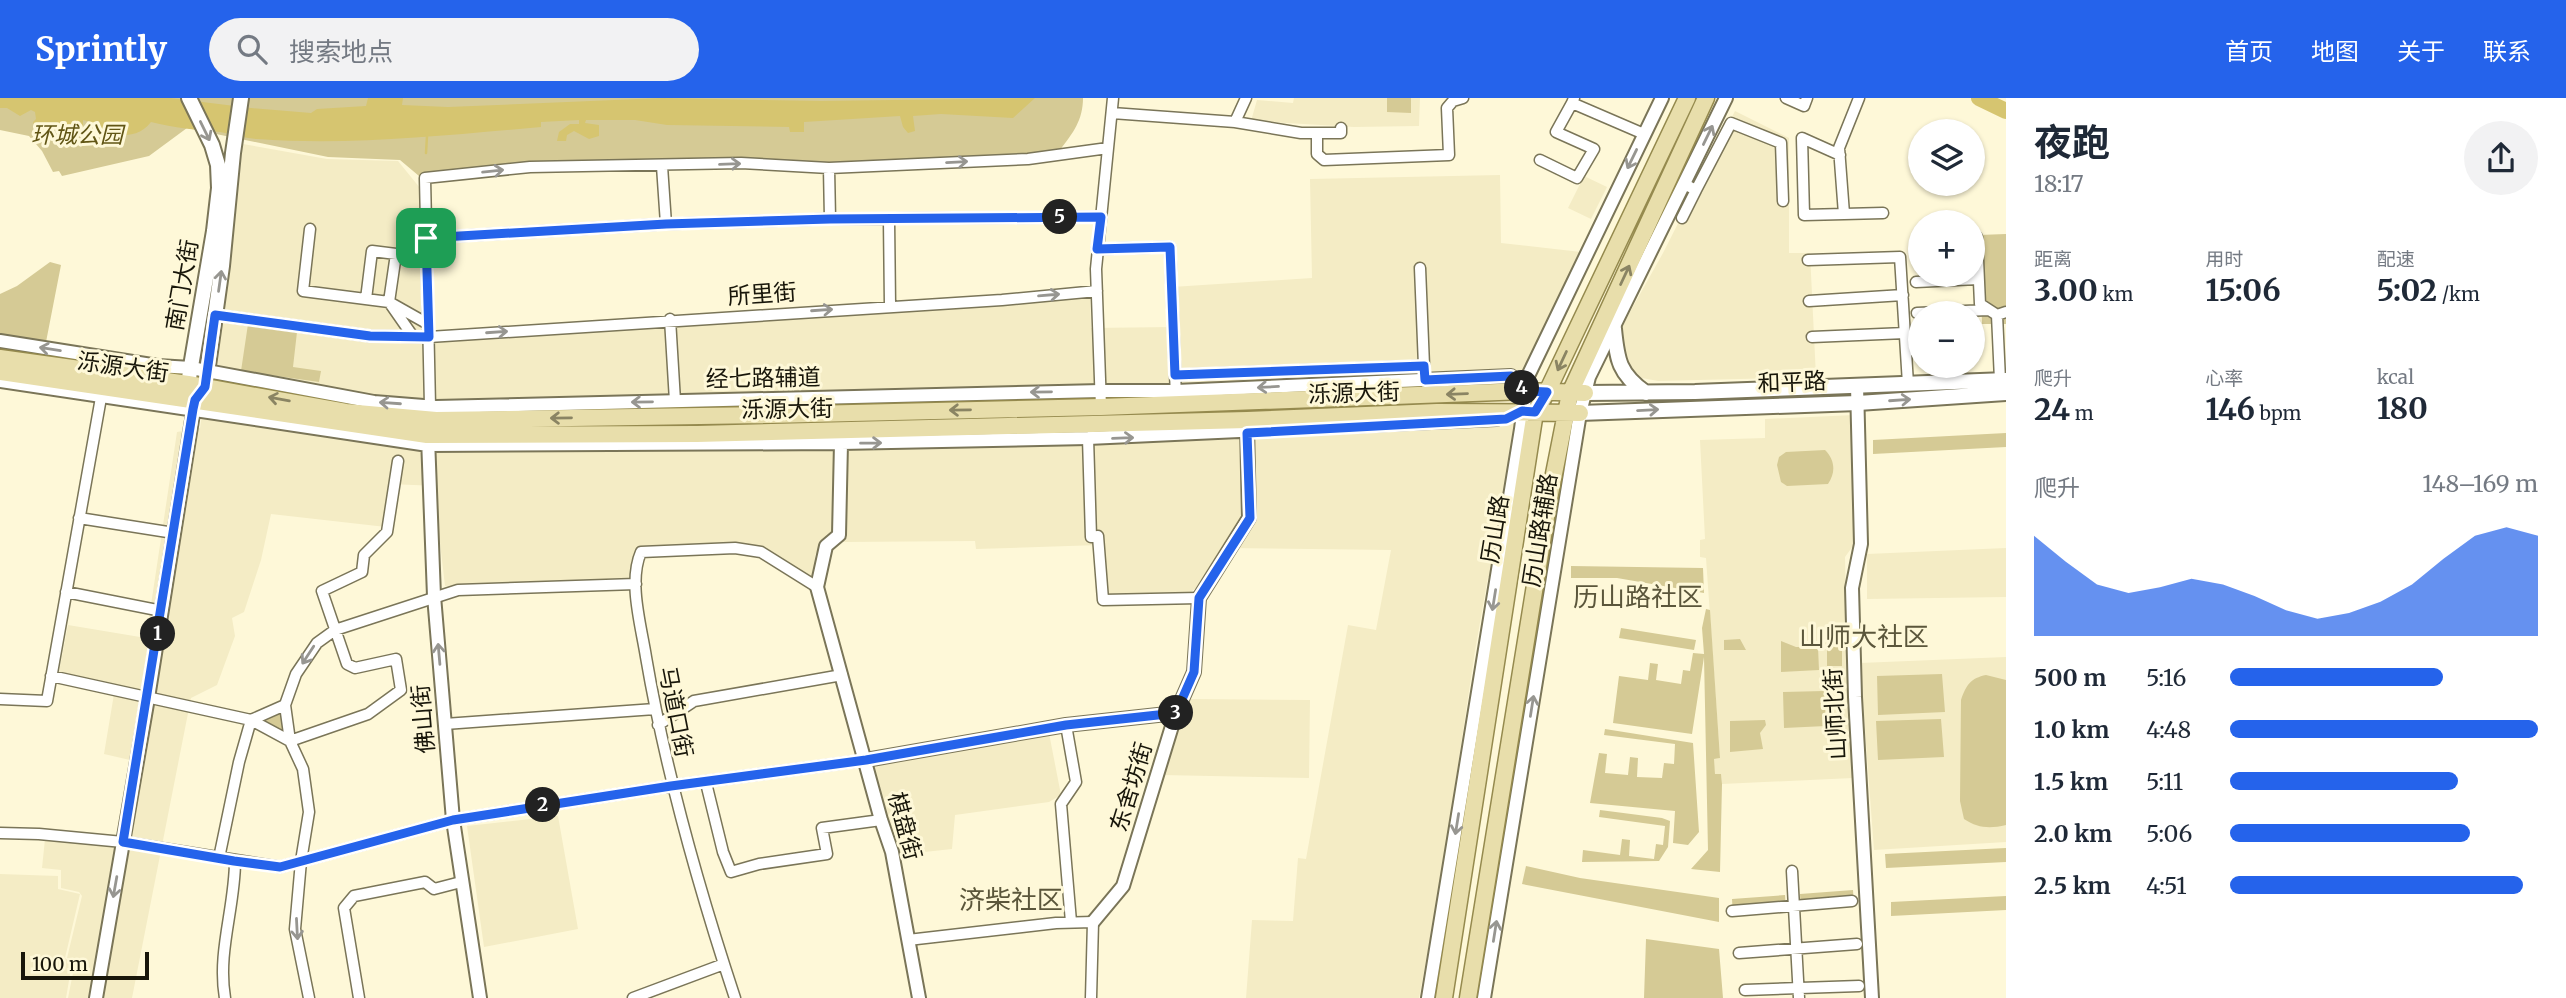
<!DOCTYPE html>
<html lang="zh">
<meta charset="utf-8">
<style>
:root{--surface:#fff;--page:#f2f2f3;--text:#1f2937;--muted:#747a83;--accent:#2563eb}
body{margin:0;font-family:Merriweather,"Noto Sans SC",serif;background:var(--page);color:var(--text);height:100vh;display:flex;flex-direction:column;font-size:26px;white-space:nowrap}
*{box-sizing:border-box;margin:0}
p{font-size:23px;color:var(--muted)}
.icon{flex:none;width:38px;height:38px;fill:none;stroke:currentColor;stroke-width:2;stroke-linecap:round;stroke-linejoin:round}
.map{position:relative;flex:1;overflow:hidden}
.sheet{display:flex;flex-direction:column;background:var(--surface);width:560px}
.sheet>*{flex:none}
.tools{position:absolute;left:1908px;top:21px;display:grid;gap:14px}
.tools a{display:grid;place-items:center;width:77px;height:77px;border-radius:50%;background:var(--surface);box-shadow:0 2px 5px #0004;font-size:35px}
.scale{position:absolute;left:21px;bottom:18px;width:128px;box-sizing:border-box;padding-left:7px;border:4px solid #18160a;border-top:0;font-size:19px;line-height:24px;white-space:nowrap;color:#18160a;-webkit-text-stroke:5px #fef8d8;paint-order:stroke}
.pin{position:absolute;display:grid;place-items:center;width:60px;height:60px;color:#fff;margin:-30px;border-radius:14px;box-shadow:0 4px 10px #0006}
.km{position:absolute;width:35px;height:35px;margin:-18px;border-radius:50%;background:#222;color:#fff;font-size:19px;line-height:35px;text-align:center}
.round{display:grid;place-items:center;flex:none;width:74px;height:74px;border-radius:37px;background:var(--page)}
.head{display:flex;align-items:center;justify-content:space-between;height:119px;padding:0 28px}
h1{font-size:38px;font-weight:700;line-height:52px}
.stats{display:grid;grid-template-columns:repeat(3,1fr);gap:10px;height:119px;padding:7px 28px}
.stats div{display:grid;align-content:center}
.stats b{font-size:30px;font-weight:700}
.stats small{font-size:19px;font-weight:400}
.stats p{font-size:19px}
.chart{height:196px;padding:14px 28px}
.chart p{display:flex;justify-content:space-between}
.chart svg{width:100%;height:126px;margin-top:7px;fill:var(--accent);opacity:.7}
ul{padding:0 28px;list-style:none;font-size:23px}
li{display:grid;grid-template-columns:112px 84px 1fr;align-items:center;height:52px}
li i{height:18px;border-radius:9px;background:var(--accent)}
header{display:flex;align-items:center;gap:42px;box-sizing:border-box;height:98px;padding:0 35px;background:var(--accent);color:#fff}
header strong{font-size:33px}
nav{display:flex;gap:38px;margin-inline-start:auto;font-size:24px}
.search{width:490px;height:63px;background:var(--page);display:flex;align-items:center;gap:18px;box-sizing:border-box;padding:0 24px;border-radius:38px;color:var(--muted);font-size:26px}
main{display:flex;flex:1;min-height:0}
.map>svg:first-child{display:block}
.built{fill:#f4ecc5}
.green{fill:#d5ca95}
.water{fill:#d6c570}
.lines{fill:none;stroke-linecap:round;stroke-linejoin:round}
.stream{stroke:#d6c570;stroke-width:2.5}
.river{stroke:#d6c570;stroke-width:16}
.minor-casing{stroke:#7a7558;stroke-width:13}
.tertiary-casing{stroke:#7a7558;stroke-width:16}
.secondary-casing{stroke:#7a7558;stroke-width:18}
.primary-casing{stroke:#958a4e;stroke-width:19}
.minor{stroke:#fff;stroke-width:10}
.tertiary{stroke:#fff;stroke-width:12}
.secondary{stroke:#fff;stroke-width:14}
.primary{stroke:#e8deab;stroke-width:16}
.oneway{stroke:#979691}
.oneway2{stroke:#8a8463}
.route-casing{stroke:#fff;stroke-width:14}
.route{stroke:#2563eb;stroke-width:9}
.labels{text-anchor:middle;stroke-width:6;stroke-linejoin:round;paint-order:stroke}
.park-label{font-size:23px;font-style:italic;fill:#615515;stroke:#fef8d8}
.street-label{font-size:23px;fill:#18160a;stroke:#fef8d8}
.quarter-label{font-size:26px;fill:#5b563b;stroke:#fef8d8}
</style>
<header>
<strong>Sprintly</strong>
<div class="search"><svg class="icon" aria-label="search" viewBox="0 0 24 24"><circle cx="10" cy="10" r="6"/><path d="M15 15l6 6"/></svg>搜索地点</div>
<nav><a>首页</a><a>地图</a><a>关于</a><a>联系</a></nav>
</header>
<main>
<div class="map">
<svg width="2006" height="900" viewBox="0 0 2006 900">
<rect width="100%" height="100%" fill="#fef8d8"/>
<path class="built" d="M1294,0H1420L1419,28L1354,29L1251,23L1257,2L1293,5Z
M1735,13L1789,40V155H1810L1816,279L1658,283L1642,280L1630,272L1621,247V230L1663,155Z
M243,46L327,61L398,63L420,90L426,243L1090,197L1091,230L1173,229L1172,189L1312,180L1310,81L1500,77L1501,145L1581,154L1524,269L1491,479H1488L1475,553L1439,794L1419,900H1246L1252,822L1293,823L1298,760L1306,761L1348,527L1376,532L1391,452L1227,450L1209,479L1191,494L1104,498L1099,447L976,451L975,443L845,444L825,441L815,457L814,482L762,449L733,446L638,451L631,463V480L445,488L436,410L437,388L390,386L386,429L271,416L261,462L244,514L232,520L235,538L217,587L191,600L132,900H68L75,865L67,860L82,798L79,794L61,790V772L42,770L45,741L115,746L130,662L104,656L114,596L57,584L68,527L146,540L177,334L200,330Z
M1584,78L1607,89L1591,121L1568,110Z
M1854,317L1853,448L1845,459L1848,614L1853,680L1722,686L1721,677H1715L1713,661L1720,660L1706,460L1700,459V442L1705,441L1700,342L1765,340V321Z
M2006,450V499L1867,501V456Z
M2006,559V744L1874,752L1860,565Z
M1191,601L1310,602L1309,680L1162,677Z
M1048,630L1061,697L1049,704L955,717L952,751L897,757L868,666Z
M558,718L578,831L484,849L467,728Z
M0,776L58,778V791L80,796L65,860L72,865L66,900H0Z"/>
<path class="green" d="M0,0H1083C1083,22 1073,35 1060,52L1012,60L894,66H531L419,78L400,62L328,59L187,30L149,58L62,78L59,73L53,74L42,53L29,38L0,32Z
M1387,0H1411V15L1387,14Z
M2006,136V226H1982L1979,137Z
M50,164L61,167L46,244L0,238V196L17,188Z
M248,226L297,234L293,269L321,273L319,284L241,273Z
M2006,335V349L1873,356V342Z
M1825,352C1835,362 1836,374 1828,386L1787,388L1781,384L1777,367L1779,359L1786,354Z
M1571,468L1703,470L1704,495L1617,480H1571Z
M1706,511L1710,512L1720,660L1714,661L1715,676H1721L1722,686L1720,774L1691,771L1708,752L1704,559L1692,636L1613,625L1619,578L1648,582L1650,565L1658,566L1656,582L1681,586L1683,572L1690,573L1693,555L1704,556L1702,530Z
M1827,527H1842V568H1827Z
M1621,530L1696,542L1694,552L1619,540Z
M1740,541L1746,552H1724V542Z
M1781,543L1796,549H1818L1819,572L1781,574Z
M1942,576L1945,614L1878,617L1877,578Z
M1986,577L2006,582V727C1989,731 1978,730 1964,721L1960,703L1961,602C1966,587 1971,580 1986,577Z
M1824,593L1826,628L1784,630L1783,594Z
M282,611L288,639L256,621Z
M1941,621L1944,659L1878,662L1876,623Z
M1765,622L1766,627L1760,635L1763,651L1730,654V623Z
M1605,631L1693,645L1699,734L1688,747L1673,745L1675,713L1590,705L1599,655L1607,656L1605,675L1628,677L1630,659L1638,660L1637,679L1662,680L1664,665L1674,666L1675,646L1604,637Z
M1600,712L1662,720L1670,723L1668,749L1659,763L1582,764L1583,752L1620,757L1622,741L1630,742L1629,758L1654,761L1656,746L1663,747L1665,728L1599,719Z
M2006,750V764L1886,770L1885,756Z
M1526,768L1580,780L1719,800V824L1522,786Z
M1853,792L1854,808L1801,812L1800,796Z
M1785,797L1786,813L1733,817L1732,801Z
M2006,798V812L1891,818V804Z
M1646,841L1719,851L1723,900H1644Z"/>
<path class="water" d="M0,0H170L251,10L311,15L317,11L366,8L368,0H403L402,7L448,9L662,0L822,3L1035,0L1013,20L941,16L913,18L915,33L908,35L903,29L900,18L804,24V34H790L789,29L667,27L635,22H586L585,25L599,27V38L589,41L574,33L567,37L566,43H557L559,34L570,26H579V22L541,24V29C447,37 351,48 257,41C244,40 232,36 220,34C197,32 174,30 151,24C142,36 131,37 117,38V29L112,27L111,39L93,38L88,35L90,24L83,22V32L35,29L33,24L36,21L35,14L31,12L20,18L7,10H0Z"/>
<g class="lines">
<path class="stream" d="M426,55L427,38"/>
<path class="river" d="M1979,0L2006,13"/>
<g class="minor-casing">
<path id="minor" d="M1574,0L1572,5L1644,36
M1786,0L1804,8L1807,0
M1859,0L1839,50L1844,116L1883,115
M1112,15L1235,24L1246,0
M1235,24L1301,35H1341V30
M1317,35V56L1324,62L1449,57L1447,10L1453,3L1463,0
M1840,57L1802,40L1804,117L1844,116
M1540,62L1577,80L1594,51L1556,34L1572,5
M662,68L666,126
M829,70L830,121
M1684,86L1696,92L1731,25L1781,45L1783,103
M1682,120L1696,92
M889,122L890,207
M310,131L303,193L389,204L412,237
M1977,139L1980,206L1997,217
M426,140L666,126L830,121L1101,119
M1097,151L1170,149L1176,299
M1808,162L1900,159L1908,286
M1420,170L1424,268
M1916,184L1978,181
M366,201L372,153L396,156L389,204L428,226
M1809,203L1903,197
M1917,215L1988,212
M215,217L370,238L429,239L1002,202L1097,193
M670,221L675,303
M1812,239L1905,235
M1175,277L1424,268L1425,282
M2000,282L1997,217L2006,214
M430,308L425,80L530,69L741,65L829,70L1028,61L1108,50
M1101,309L1096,171L1113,0
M1088,340L1091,439L1098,438L1103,502L1199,500
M398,363L387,434L364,457L362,474L322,493L347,566L355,570L396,561L401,592L368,616L290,643L285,607L296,576L317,545L335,532L458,492L636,486
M79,420L174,435
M66,494L162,513
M51,578L251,622L290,643L303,671L309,714L301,763L295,831L309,900
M0,601L47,603L102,294
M445,626L655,611
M658,627L694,603L842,577
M1066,627L1076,684L1061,706L1071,824
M706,685L723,754L731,774L759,766L827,756L822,730L881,722
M0,735L39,736L123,744L280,769L453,722L671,688L866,662
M219,760L239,664L251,622L285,607
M1792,773L1799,900
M1732,813L1852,803
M908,842L1056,825L1093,824L1091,900
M1739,855L1857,846
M1745,892L1859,888
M225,900C217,854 235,809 235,763
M359,900L344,810L354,798L425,784L434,791L461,784
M633,900L724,866
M735,900C698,788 666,676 646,559C641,527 628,484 641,454L735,450L761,454L817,489"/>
</g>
<g class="tertiary-casing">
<path id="tertiary" d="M0,243L158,268L191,270L374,304L436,309L1101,293H1176L1511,278L1525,293
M0,283L428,347L841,345L1088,340L1496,321
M1857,288L1861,446L1852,490L1855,599L1872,900
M428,340L434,498L453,722L480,900
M841,345L839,437L826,448L817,489L881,722L892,754L919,900
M866,662L1066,627L1176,615
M1093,824L1123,788L1176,615L1194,574L1199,500L1249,420L1247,327
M96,900L148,600L195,303
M1428,900L1521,331L1528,278L1662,0
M1484,900L1580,315L1589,279L1726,0"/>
</g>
<g class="secondary-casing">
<path id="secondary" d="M189,0L212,47L218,67L219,90L214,133L188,286L191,294
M1614,231C1617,262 1619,276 1646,295
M1585,295L1695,294L2006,282
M200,296L205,289L222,168L233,55L241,0
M1580,315L1858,305L2006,295"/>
</g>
<g class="primary-casing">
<path id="primary" d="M0,260L188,286L346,314L436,322L769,317L1101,309L1525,293L1585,295
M0,274L427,337L697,336L1247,322L1437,314L1580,315
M1444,900L1535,314L1547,294L1687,0
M1468,900L1549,401L1570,295L1706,0"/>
</g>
<use href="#minor" class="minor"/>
<use href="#tertiary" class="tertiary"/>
<use href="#secondary" class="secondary"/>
<use href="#primary" class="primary"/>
</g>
<defs><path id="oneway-shaft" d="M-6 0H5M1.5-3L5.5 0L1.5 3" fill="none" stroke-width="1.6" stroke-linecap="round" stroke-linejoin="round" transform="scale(1.75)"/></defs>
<g class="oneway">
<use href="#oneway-shaft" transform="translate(205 33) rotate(64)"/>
<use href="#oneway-shaft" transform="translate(1708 37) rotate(-64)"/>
<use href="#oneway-shaft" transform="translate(1632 61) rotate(116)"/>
<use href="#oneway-shaft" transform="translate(957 64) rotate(-3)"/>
<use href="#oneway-shaft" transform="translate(730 66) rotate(-2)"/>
<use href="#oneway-shaft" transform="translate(493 73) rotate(-6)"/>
<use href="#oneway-shaft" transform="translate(220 183) rotate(-82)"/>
<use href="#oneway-shaft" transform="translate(1049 197) rotate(-5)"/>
<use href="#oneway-shaft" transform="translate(822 212) rotate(-4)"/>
<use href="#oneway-shaft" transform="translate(497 234) rotate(-4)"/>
<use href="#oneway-shaft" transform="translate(50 251) rotate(-171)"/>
<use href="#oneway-shaft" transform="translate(1268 289) rotate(177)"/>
<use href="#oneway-shaft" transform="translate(1041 294) rotate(179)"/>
<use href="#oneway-shaft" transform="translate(1900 302) rotate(-4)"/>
<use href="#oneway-shaft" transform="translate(642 304) rotate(179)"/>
<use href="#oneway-shaft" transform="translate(390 305) rotate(-176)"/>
<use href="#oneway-shaft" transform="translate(1648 312) rotate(-3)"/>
<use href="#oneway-shaft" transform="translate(1123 340) rotate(-2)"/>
<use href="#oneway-shaft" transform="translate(871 345) rotate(-1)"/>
<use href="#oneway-shaft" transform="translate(1494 502) rotate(99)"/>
<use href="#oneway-shaft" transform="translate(439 556) rotate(-95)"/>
<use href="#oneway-shaft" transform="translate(308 557) rotate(123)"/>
<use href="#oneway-shaft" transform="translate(1532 608) rotate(-81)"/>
<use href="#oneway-shaft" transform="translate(1457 726) rotate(99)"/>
<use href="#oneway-shaft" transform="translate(115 789) rotate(100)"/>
<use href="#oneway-shaft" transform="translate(297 831) rotate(87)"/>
<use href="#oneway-shaft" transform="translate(1495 833) rotate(-81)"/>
</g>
<g class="oneway2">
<use href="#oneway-shaft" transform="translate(1625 177) rotate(-65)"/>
<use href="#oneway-shaft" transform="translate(1562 263) rotate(115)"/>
<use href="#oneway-shaft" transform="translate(1457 296) rotate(178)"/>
<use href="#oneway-shaft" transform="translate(279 301) rotate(-170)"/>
<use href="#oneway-shaft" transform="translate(960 312) rotate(179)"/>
<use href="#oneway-shaft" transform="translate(561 320) rotate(179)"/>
</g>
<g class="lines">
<g class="route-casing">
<path id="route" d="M1101,119L1097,151L1170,149L1175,277L1424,268L1425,282L1511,278L1525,293L1547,294L1535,314L1522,313L1506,321L1247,335L1250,420L1199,500L1194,574L1176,615L1066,627L866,662L671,688L453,722L280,769L234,763L123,744L193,311L195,302L205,289L215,217L370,238L429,239L426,140L666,126L830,121Z"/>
</g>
<use href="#route" class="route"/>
</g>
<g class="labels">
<g class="park-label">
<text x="77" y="45">环城公园</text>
</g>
<g class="street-label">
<text transform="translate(182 187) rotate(-80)" y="8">南门大街</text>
<text transform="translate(762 196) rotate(-4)" y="8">所里街</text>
<text transform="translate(123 269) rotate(8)" y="8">泺源大街</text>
<text transform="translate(763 280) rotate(-1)" y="8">经七路辅道</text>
<text transform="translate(1792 284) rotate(-2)" y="8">和平路</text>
<text transform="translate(1354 295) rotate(-2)" y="8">泺源大街</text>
<text transform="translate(787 311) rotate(-1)" y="8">泺源大街</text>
<text transform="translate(1495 431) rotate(-81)" y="8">历山路</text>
<text transform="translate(1540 432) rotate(-81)" y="8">历山路辅路</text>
<text transform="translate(676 614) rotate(79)" y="8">马道口街</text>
<text transform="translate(1835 616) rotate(-93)" y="8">山师北街</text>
<text transform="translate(423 621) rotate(-95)" y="8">佛山街</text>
<text transform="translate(1131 689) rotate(-73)" y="8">东舍坊街</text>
<text transform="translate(905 728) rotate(75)" y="8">棋盘街</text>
</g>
<g class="quarter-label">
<text x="1638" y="508">历山路社区</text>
<text x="1864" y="548">山师大社区</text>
<text x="1011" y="811">济柴社区</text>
</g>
</g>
</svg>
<div class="tools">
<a><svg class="icon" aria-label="layers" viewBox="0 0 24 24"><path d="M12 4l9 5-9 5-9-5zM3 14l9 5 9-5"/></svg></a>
<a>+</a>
<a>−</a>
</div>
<div class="scale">100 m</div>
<div class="pin" style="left:426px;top:140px;background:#1e9e55"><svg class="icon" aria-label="arrive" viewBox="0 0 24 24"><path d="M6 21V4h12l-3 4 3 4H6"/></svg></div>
<b class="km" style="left:158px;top:536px">1</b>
<b class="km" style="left:543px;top:707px">2</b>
<b class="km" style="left:1176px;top:615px">3</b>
<b class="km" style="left:1522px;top:290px">4</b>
<b class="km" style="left:1060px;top:119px">5</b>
</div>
<section class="sheet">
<div class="head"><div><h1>夜跑</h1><p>18:17</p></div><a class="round"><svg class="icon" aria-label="share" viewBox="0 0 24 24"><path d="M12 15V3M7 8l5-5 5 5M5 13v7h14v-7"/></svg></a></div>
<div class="stats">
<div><p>距离</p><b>3.00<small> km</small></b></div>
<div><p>用时</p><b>15:06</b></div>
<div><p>配速</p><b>5:02<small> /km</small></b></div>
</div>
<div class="stats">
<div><p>爬升</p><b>24<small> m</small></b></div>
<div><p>心率</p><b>146<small> bpm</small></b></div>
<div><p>kcal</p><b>180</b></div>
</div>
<div class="chart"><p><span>爬升</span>148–169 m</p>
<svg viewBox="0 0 160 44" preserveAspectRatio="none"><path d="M0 44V9L10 18L20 26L30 29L40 27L50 24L60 26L70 30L80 35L90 38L100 36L110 32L120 26L130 17L140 9L150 6L160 9V44z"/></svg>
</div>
<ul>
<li><b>500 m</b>5:16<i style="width:69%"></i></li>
<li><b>1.0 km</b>4:48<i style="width:100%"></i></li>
<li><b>1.5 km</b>5:11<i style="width:74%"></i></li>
<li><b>2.0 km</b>5:06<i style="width:78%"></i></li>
<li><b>2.5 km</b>4:51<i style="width:95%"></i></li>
</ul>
</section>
</main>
